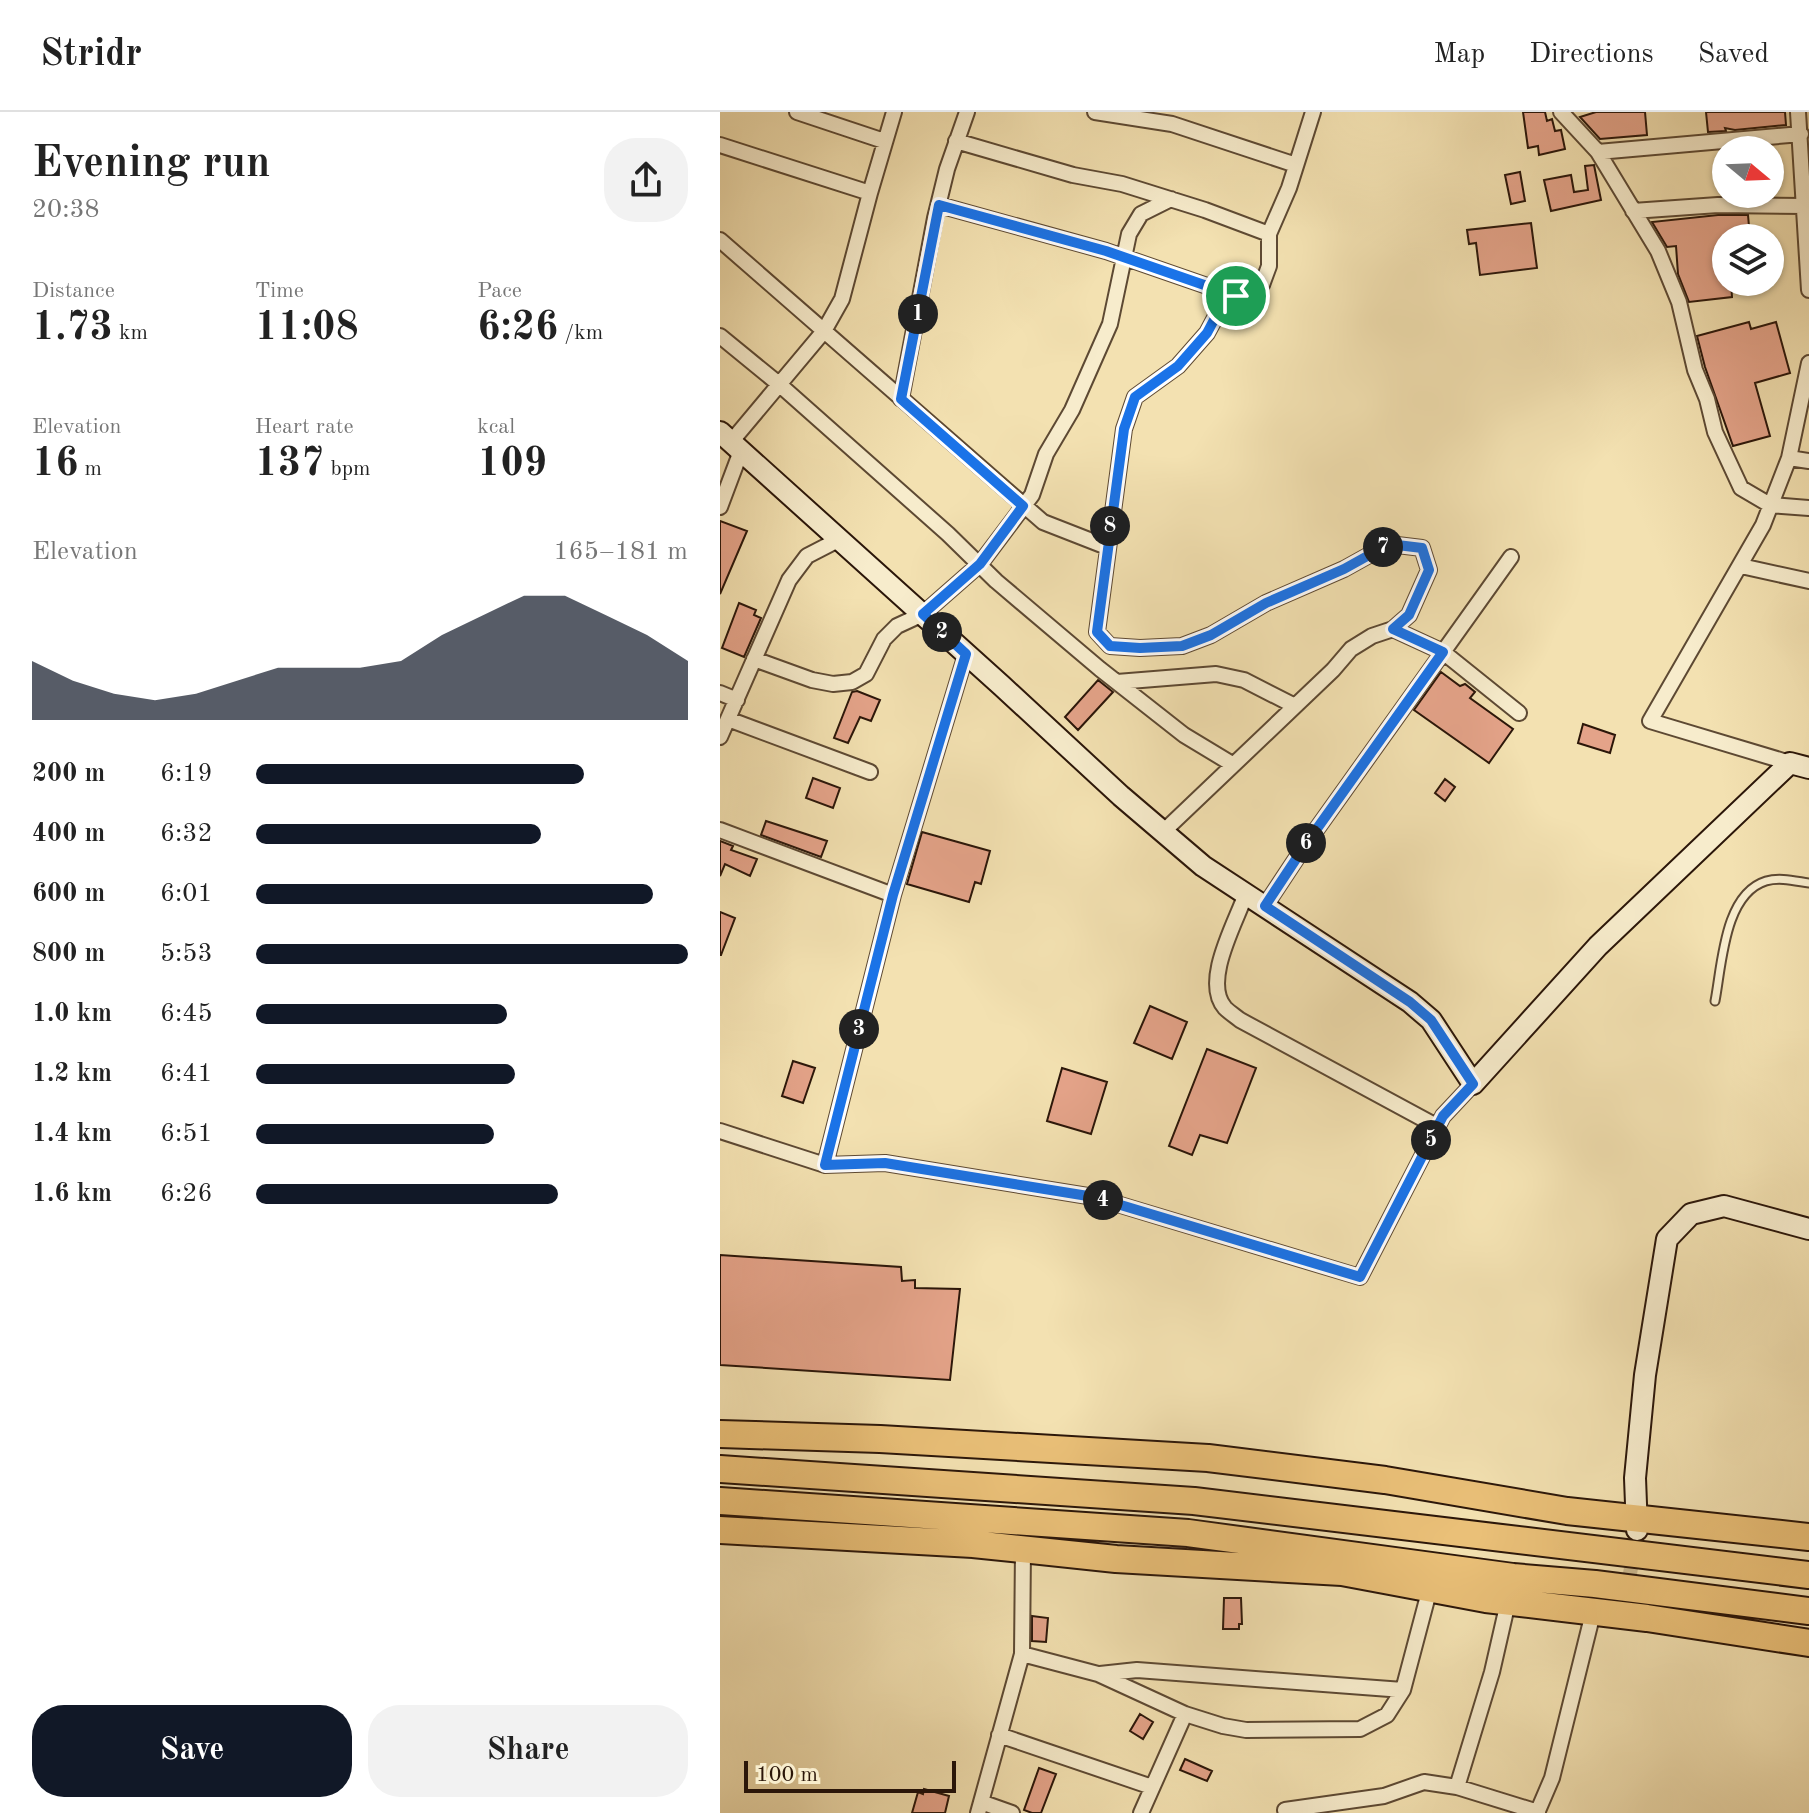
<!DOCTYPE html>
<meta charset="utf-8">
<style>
:root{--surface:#fff;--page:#f2f2f2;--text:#222;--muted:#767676;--line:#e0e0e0;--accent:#111827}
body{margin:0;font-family:"Old Standard TT",serif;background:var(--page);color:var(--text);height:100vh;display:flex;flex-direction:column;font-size:30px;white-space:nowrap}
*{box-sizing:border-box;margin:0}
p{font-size:26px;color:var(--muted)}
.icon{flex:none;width:44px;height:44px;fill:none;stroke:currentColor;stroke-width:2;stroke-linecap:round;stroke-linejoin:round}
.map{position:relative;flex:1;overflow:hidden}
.panel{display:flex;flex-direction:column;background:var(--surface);width:720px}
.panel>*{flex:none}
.needle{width:52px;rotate:109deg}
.buttons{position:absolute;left:992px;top:24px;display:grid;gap:16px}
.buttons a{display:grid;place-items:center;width:72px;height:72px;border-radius:50%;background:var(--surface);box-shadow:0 2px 6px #0004;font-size:40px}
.scale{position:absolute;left:24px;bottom:20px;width:212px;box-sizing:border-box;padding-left:8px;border:4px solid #2b1609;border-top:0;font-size:22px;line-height:28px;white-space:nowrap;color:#2b1609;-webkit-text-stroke:6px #f7eccc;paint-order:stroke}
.pin{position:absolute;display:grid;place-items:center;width:68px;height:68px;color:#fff;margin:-34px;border:4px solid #fff;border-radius:50%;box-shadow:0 2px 8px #0007}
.km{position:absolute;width:40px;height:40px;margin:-20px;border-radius:50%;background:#222;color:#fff;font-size:22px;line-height:40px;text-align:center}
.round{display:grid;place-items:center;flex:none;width:84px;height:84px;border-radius:32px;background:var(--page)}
.head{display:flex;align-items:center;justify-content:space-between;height:136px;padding:0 32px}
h1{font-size:44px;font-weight:800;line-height:60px}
.metrics{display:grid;grid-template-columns:repeat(3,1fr);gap:12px;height:136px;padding:8px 32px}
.metrics div{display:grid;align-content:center}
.metrics b{font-size:40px;font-weight:800}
.metrics small{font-size:22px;font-weight:400}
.metrics p{font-size:22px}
.chart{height:224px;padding:16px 32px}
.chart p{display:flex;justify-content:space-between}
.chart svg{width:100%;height:144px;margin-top:8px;fill:var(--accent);opacity:.7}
.cta{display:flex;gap:16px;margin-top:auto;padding:16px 32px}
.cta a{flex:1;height:92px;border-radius:32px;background:var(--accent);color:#fff;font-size:32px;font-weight:800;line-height:92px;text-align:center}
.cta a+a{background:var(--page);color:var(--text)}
ul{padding:0 32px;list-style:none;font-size:26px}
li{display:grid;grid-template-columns:128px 96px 1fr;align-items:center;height:60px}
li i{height:20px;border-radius:10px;background:var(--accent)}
header{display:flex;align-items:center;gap:48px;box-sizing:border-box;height:112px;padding:0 40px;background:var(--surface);border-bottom:2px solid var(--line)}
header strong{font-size:38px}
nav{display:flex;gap:44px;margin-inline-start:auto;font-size:28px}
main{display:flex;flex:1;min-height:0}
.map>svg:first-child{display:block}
.building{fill:#e4a389;stroke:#2b1609;stroke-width:2}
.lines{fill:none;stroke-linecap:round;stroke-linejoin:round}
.street-tunnel{stroke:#cbb88f;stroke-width:14;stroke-dasharray:14 7;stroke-linecap:butt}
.lane-casing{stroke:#5d4933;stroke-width:11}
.street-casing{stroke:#5d4933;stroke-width:18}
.secondary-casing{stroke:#2b1609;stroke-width:24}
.highway-casing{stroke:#2b1609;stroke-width:30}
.lane{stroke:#f7eccc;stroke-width:7}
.street{stroke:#f7eccc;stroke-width:14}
.secondary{stroke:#f7eccc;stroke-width:20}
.highway{stroke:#eac078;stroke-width:26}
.route-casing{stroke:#fff;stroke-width:16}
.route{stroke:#1a73e8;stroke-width:10}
</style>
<header>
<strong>Stridr</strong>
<nav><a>Map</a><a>Directions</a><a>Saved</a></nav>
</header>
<main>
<section class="panel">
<div class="head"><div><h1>Evening run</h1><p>20:38</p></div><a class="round"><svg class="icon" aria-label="share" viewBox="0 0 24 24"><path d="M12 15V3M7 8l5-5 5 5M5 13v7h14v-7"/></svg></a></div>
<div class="metrics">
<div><p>Distance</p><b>1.73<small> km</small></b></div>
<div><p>Time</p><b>11:08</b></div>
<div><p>Pace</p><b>6:26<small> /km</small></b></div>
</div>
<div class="metrics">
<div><p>Elevation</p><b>16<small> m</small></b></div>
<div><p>Heart rate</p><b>137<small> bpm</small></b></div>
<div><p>kcal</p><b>109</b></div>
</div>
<div class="chart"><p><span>Elevation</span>165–181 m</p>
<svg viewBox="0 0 160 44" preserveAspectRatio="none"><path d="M0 44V26L10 32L20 36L30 38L40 36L50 32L60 28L70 28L80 28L90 26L100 18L110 12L120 6L130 6L140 12L150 18L160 26V44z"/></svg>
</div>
<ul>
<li><b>200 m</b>6:19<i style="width:76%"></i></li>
<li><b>400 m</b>6:32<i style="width:66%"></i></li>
<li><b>600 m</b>6:01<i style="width:92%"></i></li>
<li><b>800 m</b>5:53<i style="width:100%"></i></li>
<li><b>1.0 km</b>6:45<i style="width:58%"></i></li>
<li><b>1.2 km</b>6:41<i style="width:60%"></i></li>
<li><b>1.4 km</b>6:51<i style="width:55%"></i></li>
<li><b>1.6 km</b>6:26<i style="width:70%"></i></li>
</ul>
<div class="cta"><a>Save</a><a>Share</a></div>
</section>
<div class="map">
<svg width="1089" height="1701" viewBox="0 0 1089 1701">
<rect width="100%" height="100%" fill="#f3e1b1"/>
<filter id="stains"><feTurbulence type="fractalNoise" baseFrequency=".0025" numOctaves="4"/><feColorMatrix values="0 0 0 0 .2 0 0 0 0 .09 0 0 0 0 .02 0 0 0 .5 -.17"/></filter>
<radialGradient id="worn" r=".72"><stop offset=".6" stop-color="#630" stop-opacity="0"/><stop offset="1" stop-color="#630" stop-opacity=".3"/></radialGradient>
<path class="building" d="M803,0H825L827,9L832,7L835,19L841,18L845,37L819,43L818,34L808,36Z
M876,0H925L927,23L880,27L860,5Z
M986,0H1065L1066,13L1015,18L1005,16L1006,19L988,20Z
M874,53L881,88L831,99L824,68L851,63L854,80L868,78L865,54Z
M800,60L805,89L791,92L785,63Z
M998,103H1028L1030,126H1006V170H1011L1012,185L969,190L958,162L956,134L947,135L932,110Z
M811,111L817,156L760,163L756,131L749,132L747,118Z
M1029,210L1031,217L1056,210L1070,261L1035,271L1050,324L1013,334L985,255L977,224Z
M0,409L27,419L0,482Z
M19,491L36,498L34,503L41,506L24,545L2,536Z
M721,560L740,574L745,572L755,580L750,586L793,617L769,651L694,598Z
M378,568L393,580L358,618L345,605Z
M137,579L160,588L151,609L140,605L128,631L114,626L132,580Z
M863,612L895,623L890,641L858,631Z
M93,666L120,676L113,696L86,686Z
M725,667L735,675L725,689L715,681Z
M46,709L107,729L101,745L41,723Z
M202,720L270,739L261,772L255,770L249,790L187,772Z
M0,729L13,734L11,738L37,747L30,764L5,752L0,764Z
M0,800L15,806L1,843H0Z
M430,894L467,910L452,947L414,931Z
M487,937L536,956L507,1031L480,1023L472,1043L449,1034Z
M73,949L95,956L83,991L62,984Z
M342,956L387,970L371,1022L327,1009Z
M0,1143L181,1155L182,1169L195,1168V1176L240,1177L230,1268L0,1253Z
M504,1486H521L522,1512H519V1517H503Z
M312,1504L328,1506L326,1530L312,1529Z
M420,1602L433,1610L423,1627L410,1619Z
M465,1647L492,1659L487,1669L460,1658Z
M319,1656L336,1662L321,1701H312L304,1698Z
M204,1677L229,1684L225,1701H192L198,1680L203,1682Z"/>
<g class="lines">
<path class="street-tunnel" d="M905,1490L914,1439"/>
<g class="lane-casing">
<path id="lane" d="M995,889C1002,853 1004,782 1046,769C1060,765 1075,769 1089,771"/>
</g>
<g class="street-casing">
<path id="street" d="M77,0L164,29
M375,0L452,12L576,53
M841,0L878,40L938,139L959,190L975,258L987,287L995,320L1021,376L1050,393L1089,396
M1078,0L1089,178
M236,29L353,63L402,72L485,98L549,122
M0,33L150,81
M878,40L1081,22
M219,93L386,139L516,184
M913,99L998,93L1084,94
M0,128L323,410L387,435
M0,224L60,273L228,422L276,469L380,557L464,623L512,652
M181,287L215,106L227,57L247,0
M11,330L104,219L122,187L150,81L174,0
M1069,346L1089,349
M0,395L21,339
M1021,454L1089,469
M673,517L723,540L799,601
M34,547L92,568L113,572L132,570L146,562L164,527L177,514L203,502L260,452L312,383L326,342L352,298L390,212L409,122L421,102L451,87
M397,570L496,562L524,568L573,593
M0,581L17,588
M8,607L150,660
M0,625L69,468L87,444L120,427
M1070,651L930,609L1043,413L1069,346L1089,251
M0,718L173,783
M444,719L613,558L631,537L652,524L673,517L689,503L709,458L702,436L669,432L624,457L546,491L491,523L462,534L420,536L390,534L377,520L404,317L415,285L458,254L487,221L502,193L542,173L549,154V122L569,76L593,0
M525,784C515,812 482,870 505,896C509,900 515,904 520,908L718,1015
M545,794L586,732L791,445
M0,1019L105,1053L165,1051L374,1085L640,1165L723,1004L753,972
M105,1053L173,783L246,542
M302,1542L378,1562L465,1602L503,1614L526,1618L640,1617L667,1603L683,1578L710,1476
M380,1562L417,1558L683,1578
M279,1623L432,1675
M737,1675L772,1560L788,1490
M261,1690L292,1701
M565,1698L664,1684L704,1670L737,1675L818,1700
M258,1701L302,1542L303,1437
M421,1701L465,1602
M817,1701L832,1666L873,1501"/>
</g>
<g class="secondary-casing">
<path id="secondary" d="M0,320L282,574L401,684L483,754L690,890L711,908L753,972L878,834L1070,651L1089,656
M917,1418L915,1366L925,1263L947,1127L971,1102L1004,1094L1089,1117"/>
</g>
<g class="highway-casing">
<path id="highway" d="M0,1322L160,1327L488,1346L665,1368L847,1399L1089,1425
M0,1357L474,1389L1089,1463
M0,1389L468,1421L793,1465L875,1472L1089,1499
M0,1418L253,1432L396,1447L622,1460L766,1487L927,1506L1089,1531"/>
</g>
<use href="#lane" class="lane"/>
<use href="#street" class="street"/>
<use href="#secondary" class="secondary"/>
<use href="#highway" class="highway"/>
</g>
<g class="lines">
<g class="route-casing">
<path id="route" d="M219,93L386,139L516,184L502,193L487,221L458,254L415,285L404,317L377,520L390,534L420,536L462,534L491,523L546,491L624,457L669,432L702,436L709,458L689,503L673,517L723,540L586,732L545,794L690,890L711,908L753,972L723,1004L640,1165L374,1085L165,1051L105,1053L173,783L246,542L203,502L260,452L303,394L181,287Z"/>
</g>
<use href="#route" class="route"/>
</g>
<rect width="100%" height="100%" filter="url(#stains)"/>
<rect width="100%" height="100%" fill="url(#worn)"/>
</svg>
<div class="buttons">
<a><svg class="needle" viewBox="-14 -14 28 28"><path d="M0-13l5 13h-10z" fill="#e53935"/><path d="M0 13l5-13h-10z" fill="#767676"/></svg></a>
<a><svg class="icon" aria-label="layers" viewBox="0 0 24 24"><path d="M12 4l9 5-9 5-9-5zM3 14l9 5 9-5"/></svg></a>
</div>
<div class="scale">100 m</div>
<div class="pin" style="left:516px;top:184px;background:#1e9e55"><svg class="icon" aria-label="arrive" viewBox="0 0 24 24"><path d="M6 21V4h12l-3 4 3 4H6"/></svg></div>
<b class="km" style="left:198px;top:202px">1</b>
<b class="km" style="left:222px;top:520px">2</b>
<b class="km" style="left:139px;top:917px">3</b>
<b class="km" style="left:383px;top:1088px">4</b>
<b class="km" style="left:711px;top:1028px">5</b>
<b class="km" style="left:586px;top:731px">6</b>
<b class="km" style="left:663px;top:435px">7</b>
<b class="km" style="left:390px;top:414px">8</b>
</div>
</main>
